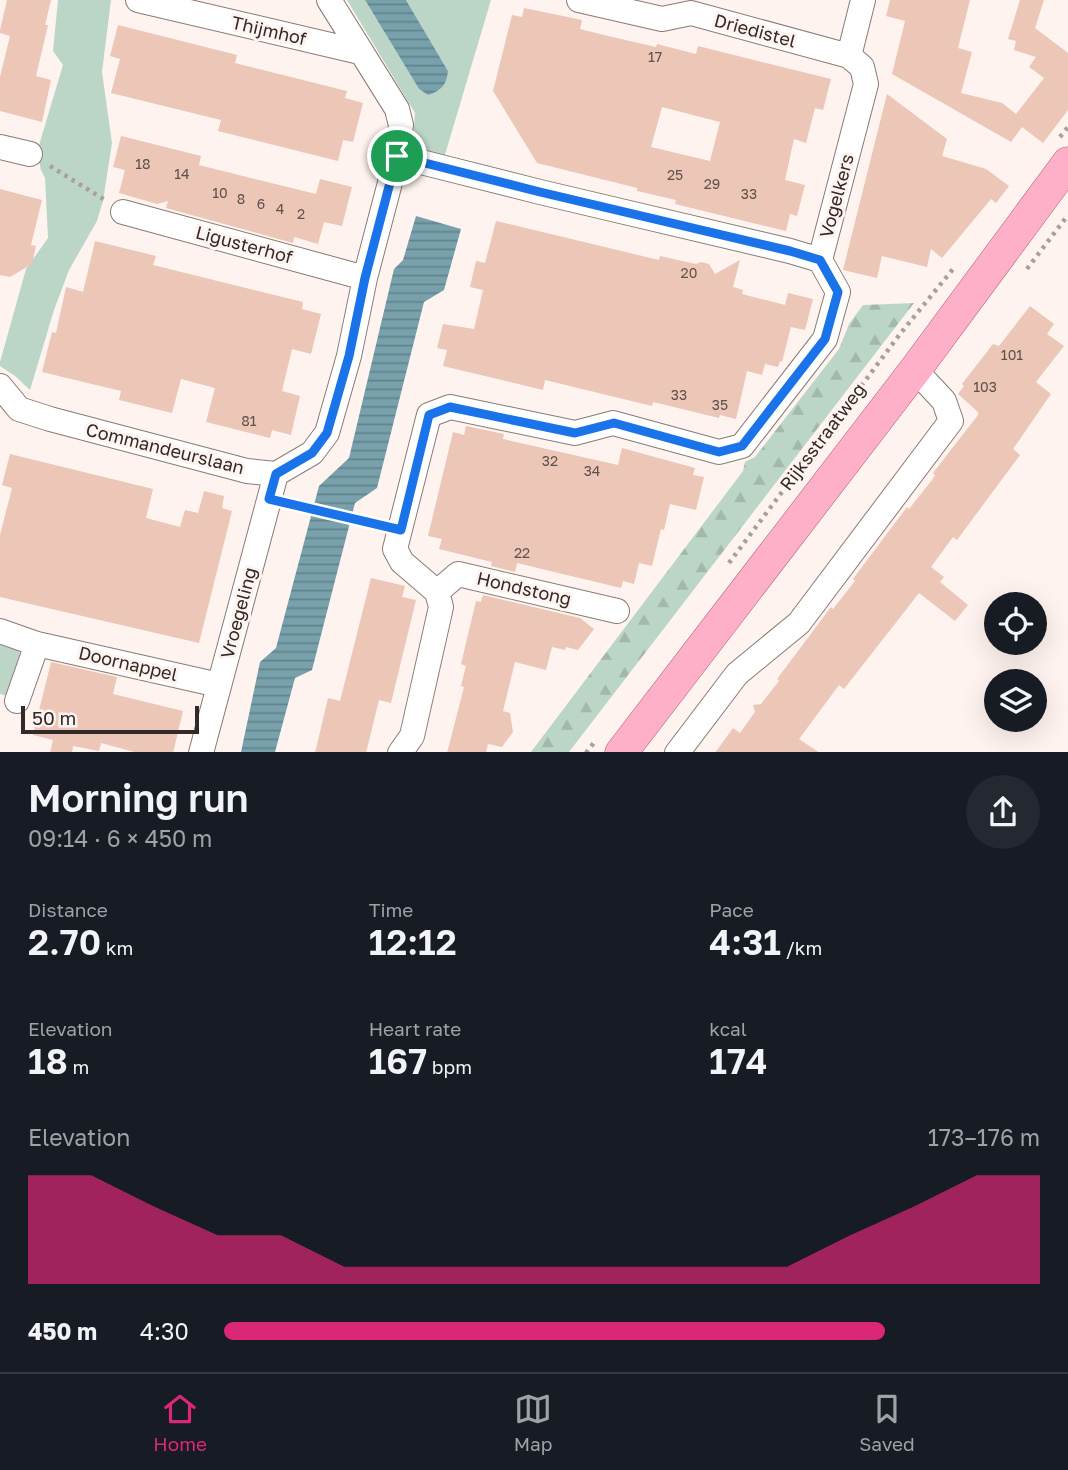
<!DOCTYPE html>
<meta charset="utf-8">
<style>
:root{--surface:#171b24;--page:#242831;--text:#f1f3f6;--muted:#9ea1a6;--line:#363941;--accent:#db2777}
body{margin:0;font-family:"Golos Text",sans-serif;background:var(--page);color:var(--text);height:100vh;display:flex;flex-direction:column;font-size:26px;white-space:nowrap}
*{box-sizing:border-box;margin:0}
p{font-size:23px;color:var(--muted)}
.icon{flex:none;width:38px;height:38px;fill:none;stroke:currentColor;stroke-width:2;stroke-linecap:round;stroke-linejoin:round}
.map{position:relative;height:752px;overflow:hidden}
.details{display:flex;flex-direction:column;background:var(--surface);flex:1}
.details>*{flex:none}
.controls{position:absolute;left:984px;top:592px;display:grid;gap:14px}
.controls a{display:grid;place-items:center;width:63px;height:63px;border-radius:50%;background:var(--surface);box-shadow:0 7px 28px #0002;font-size:35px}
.scale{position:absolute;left:21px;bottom:18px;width:178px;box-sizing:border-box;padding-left:7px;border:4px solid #312a28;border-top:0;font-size:19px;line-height:24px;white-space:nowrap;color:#312a28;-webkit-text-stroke:5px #fef3ef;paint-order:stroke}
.pin{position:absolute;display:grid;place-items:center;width:60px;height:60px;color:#fff;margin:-30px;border:4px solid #fff;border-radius:50%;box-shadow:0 2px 7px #0007}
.round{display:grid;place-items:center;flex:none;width:74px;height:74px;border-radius:37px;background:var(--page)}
.head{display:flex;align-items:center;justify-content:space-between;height:119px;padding:0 28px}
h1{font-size:38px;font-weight:600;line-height:52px}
.stats{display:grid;grid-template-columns:repeat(3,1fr);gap:10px;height:119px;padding:7px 28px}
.stats div{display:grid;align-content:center}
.stats b{font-size:35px;font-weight:600}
.stats small{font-size:19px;font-weight:400}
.stats p{font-size:19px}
.chart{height:196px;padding:14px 28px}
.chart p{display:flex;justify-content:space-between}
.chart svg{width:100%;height:126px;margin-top:7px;fill:var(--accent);opacity:.7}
ul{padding:0 28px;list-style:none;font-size:23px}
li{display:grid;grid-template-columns:112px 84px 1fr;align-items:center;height:52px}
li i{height:18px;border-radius:9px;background:var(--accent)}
.dock{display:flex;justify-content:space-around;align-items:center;height:98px;border-top:2px solid var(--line);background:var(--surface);font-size:19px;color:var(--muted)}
.dock a{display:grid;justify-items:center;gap:4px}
.dock .current{color:var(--accent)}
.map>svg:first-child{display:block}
.grass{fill:#bbd6c7}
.forest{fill:url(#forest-firs)}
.water{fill:url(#water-rules)}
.building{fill:#ecc6b7;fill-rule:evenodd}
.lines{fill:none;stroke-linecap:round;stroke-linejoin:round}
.minor-casing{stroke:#8a7a74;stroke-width:26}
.major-casing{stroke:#b45f78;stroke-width:33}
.path{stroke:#a9a09d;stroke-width:4.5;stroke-dasharray:3.5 5;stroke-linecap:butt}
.minor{stroke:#fff;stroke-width:24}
.major{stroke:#fdb0c8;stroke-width:32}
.route-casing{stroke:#fff;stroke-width:14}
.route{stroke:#1a73e8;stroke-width:9}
.labels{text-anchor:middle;stroke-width:6;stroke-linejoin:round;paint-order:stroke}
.number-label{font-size:14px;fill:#60514c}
.street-label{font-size:18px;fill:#312a28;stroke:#fef3ef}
</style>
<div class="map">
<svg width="1068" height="753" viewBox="0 0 1068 753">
<defs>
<pattern id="forest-firs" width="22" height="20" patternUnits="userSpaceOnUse" patternTransform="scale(1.75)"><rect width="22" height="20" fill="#bbd6c7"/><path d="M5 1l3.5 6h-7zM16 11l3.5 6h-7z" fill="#a1b8ab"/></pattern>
<pattern id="water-rules" width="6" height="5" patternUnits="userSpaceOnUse" patternTransform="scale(1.75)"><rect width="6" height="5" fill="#78a1ac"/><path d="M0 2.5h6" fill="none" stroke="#63838c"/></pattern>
</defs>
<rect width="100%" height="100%" fill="#fef3ef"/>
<path class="grass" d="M58,0H111L102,72L112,143L103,201L97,221L69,270L54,310L30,390L15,376L0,366V362L26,269L48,238L45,178L41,170L37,152L63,65L53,51Z
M347,0H365L419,89L428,95C441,91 447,85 448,71L406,0H491L444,158L412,150L415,113Z
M0,641L18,650L22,657L7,696L0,694Z"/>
<path class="forest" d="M914,303L569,752H531L743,471L745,462L755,457L839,349L849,324L863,305Z"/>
<path class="water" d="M365,0H406L448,71C447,85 441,91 428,95L419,89Z
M416,216L461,229L444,290L424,302L377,488L355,503L312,670L295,678L275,752H241L260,662L276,648L319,486L349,458L394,269L403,260Z"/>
<path class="building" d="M7,0H51L45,25H48L36,76L51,80L42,122L0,111V77L10,36L0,33V30Z
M890,0H970L958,48L972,52L961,93L1002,103L1016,114L1044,78L1029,67L1036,57L1014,50L1016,41L1008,39L1020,0H1044L1035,28L1068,53V110L1043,143L1022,127L1011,142L892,74L905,21L886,16Z
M524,8L582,20L580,29L608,36L656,47L657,44L696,54L698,46L831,79L823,110L815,108L806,143L794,139L785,180L805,185L797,216L790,214L786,231L675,204L676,200L637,191V188L537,163L493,91L512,15L522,17ZM662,107L720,122L710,161L651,147Z
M118,25L237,55L235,63L347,91L345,98L363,103L353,142L343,140L338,161L218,131L221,120L111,93L120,59L110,56Z
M887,94L947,139L942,156L986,169L1009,186L996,203L991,199L942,258L931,249L927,267L882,256L877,278L843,270Z
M121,136L201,156L199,165L316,194L320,179L352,187L342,226L324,222L318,244L294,237L293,243L166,208L168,201L157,204L119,193L125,170L113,167Z
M0,189L42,200L31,245L36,246L32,264L10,277L0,275Z
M496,221L659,260L660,256L696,264L701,262L709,264L715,274L740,260L733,287L743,290L742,294L785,305L788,293L813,299L805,330L791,327L782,362L780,361L778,367L765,364L762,375L747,371L736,419L720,415L719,418L653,402L652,406L545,380L543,390L443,366L447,350L437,348L443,324L474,329L483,290L470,287L476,261L485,263Z
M95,241L156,256L153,265L303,302L302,309L321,314L311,354L292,349L282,391L300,396L291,435L272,430L270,438L206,422L215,388L181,379L172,413L119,400L121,391L42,372L52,332L56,333L66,287L83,292Z
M1030,306L1054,324L1047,334L1064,346L1036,382L1051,394L1013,449L1020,455L957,540L953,537L931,567L944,577L940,582L968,605L955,621L919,593L844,689L839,685L799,739L820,753H767L763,750L767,753H715L733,728L740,733L755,712L753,705L761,704L779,681L777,679L831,607L833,609L855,581L853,579L907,507L909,509L932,480L935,475L933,473L978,415V412L958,394L964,386L962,384L993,344L999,346Z
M466,426L504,434L503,439L618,465L622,448L695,468L693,475L704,477L696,510L670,504L664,530L661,529L652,566L639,563L634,584L623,581L621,588L517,563L515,572L491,566L492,562L439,549L442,539L428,536L453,432L464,435Z
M10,454L153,489L146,518L180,527L185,510L198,513L204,491L224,496L222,508L232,511L199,643L0,597V535L12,488L2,485Z
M371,578L405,586L402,597L416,600L391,703L379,700L366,753H315L328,698L340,701Z
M483,595L580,618L594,629L578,650L566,647L565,650L552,647L546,670L515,662L503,711L510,713L513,732L502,747L488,744L486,753H447L464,687L461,686L466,666L461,664L476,601L481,602Z
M51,662L117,677L113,694L183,711L173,753H138L101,743L99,751L73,746L72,753H50L53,740L33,735Z"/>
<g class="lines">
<g class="minor-casing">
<path id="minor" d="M138,0L360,52
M579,0L662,19L691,13L849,56
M0,147L30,154
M397,156L540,192L790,251L820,260L866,84L862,67L849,56L863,0
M123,212L365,278
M0,386L19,409L50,419L247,471L276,474L312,453L327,433L349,356L365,278L397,156L401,125L397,109L329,0
M437,592L458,574L617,611
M0,631L37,644L219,685
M17,701L37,644
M201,753L276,474
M400,753L412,736L441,607L437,592L402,562L395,549L429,415L450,407L575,433L613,423L719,452L742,446L825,339L838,292L820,260
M677,753L737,674L799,623L951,421L944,401L915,370"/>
</g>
<g class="major-casing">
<path id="major" d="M621,753L915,370L1068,163"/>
</g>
<path class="path" d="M1060,137L1068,127
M50,166L105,200
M1027,269L1068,215
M290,503L380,525
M729,563L900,334L953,269
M586,753L596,740"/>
<use href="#minor" class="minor"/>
<use href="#major" class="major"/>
</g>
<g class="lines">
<g class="route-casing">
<path id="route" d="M397,156L540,192L790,251L820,260L838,292L825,339L742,446L719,452L614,423L575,433L450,407L429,415L401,530L269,499L276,474L312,453L327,433L349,356L365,278Z"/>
</g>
<use href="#route" class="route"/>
</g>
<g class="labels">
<g class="number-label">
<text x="655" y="62">17</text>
<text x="143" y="169">18</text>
<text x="182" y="179">14</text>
<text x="675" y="180">25</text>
<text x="712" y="189">29</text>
<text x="220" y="198">10</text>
<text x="749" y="199">33</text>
<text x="241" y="204">8</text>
<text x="261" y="209">6</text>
<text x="280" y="214">4</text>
<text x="301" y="219">2</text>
<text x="689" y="278">20</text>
<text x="1012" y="360">101</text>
<text x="985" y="392">103</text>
<text x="679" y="400">33</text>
<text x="720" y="410">35</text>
<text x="249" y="426">81</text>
<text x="550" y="466">32</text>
<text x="592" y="476">34</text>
<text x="522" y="558">22</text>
</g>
<g class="street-label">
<text transform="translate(269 31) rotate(13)" y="6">Thijmhof</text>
<text transform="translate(755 31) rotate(15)" y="6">Driedistel</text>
<text transform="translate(837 196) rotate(-75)" y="6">Vogelkers</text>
<text transform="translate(244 245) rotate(15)" y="6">Ligusterhof</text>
<text transform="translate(823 437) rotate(-53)" y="6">Rijksstraatweg</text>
<text transform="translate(165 449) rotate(14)" y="6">Commandeurslaan</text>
<text transform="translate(524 589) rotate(13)" y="6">Hondstong</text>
<text transform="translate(239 613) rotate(-75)" y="6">Vroegeling</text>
<text transform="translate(128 664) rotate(13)" y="6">Doornappel</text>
</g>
</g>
</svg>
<div class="controls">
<a><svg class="icon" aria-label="locate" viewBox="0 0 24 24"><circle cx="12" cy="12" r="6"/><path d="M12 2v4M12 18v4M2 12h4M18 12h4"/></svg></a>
<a><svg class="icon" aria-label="layers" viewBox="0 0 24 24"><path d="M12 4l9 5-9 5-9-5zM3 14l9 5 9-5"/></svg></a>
</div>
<div class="scale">50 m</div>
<div class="pin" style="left:397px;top:156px;background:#1e9e55"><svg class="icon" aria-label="arrive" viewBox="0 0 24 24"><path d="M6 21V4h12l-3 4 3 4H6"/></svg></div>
</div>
<section class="details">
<div class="head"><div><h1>Morning run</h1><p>09:14 · 6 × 450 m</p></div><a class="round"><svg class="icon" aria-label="share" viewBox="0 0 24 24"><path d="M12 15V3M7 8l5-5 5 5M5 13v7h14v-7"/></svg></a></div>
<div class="stats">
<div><p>Distance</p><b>2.70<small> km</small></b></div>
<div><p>Time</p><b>12:12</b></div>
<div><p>Pace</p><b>4:31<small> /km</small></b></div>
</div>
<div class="stats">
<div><p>Elevation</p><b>18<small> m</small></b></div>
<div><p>Heart rate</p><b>167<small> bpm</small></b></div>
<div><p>kcal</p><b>174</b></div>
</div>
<div class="chart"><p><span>Elevation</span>173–176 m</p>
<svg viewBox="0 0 160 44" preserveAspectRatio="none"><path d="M0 44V6L10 6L20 17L30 27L40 27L50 38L60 38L70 38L80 38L90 38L100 38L110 38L120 38L130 27L140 17L150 6L160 6V44z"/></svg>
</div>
<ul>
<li><b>450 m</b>4:30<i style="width:81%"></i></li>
</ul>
</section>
<nav class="dock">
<a class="current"><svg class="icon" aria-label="home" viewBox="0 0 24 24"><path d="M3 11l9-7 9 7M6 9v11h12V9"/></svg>Home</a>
<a><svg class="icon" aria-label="map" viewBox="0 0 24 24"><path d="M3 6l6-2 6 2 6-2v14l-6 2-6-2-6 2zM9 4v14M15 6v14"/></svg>Map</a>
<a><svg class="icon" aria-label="saved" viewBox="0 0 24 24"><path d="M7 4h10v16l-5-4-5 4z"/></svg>Saved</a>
</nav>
